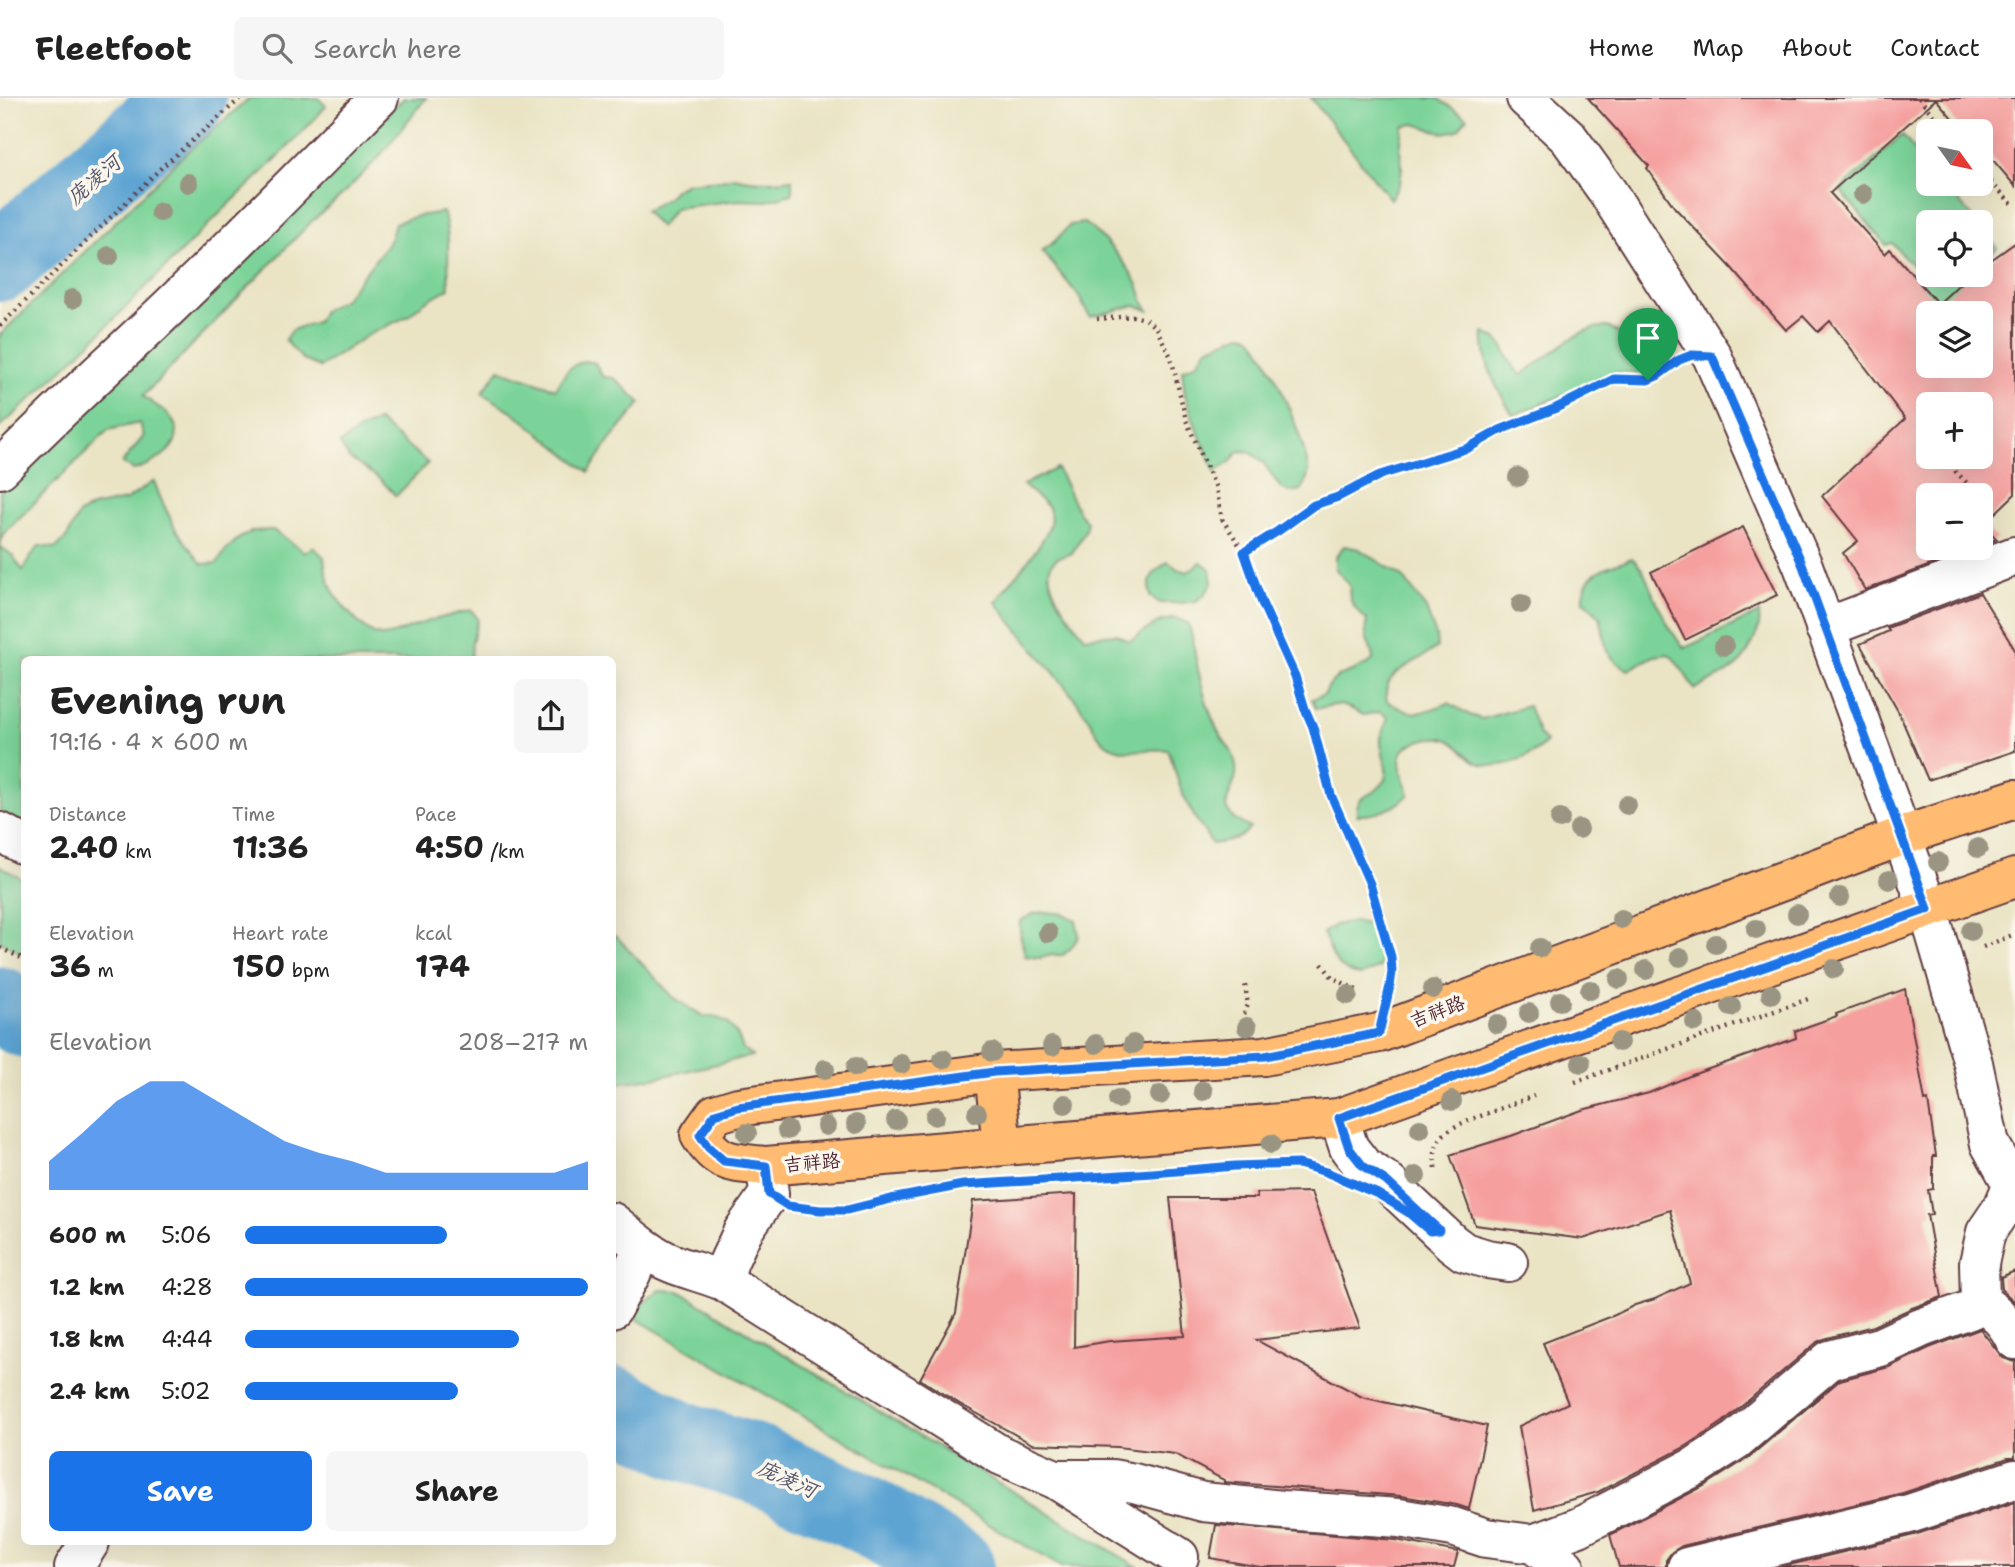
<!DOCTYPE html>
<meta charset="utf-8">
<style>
:root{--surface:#fff;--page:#f6f6f6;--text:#222;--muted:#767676;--line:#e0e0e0;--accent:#1a73e8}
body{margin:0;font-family:"Shantell Sans","LXGW WenKai TC",sans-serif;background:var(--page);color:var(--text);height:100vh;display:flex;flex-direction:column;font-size:26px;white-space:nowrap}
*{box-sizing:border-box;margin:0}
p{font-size:23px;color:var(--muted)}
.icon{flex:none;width:38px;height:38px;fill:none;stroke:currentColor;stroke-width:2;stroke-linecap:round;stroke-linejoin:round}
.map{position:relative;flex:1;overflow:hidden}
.sheet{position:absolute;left:21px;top:558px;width:595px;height:889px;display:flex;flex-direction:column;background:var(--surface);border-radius:10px;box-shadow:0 7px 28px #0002}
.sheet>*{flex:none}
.needle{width:46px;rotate:123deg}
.tools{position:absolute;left:1916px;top:21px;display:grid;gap:14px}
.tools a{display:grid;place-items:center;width:77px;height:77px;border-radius:10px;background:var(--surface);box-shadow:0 7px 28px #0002;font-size:35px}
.pin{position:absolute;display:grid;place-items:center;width:60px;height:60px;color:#fff;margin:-72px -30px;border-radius:50% 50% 50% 0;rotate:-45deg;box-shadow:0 0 7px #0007}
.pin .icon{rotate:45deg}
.round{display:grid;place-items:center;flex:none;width:74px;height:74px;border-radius:10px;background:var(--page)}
.head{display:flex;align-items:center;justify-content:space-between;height:119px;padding:0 28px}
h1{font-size:38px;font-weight:700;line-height:52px}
.stats{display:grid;grid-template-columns:repeat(3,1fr);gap:10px;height:119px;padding:7px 28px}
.stats div{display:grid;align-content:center}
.stats b{font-size:30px;font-weight:700}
.stats small{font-size:19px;font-weight:400}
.stats p{font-size:19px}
.chart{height:196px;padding:14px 28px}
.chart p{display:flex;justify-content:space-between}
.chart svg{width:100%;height:126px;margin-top:7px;fill:var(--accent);opacity:.7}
.cta{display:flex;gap:14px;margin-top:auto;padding:14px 28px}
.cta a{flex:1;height:80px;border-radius:10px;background:var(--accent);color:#fff;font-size:28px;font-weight:700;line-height:80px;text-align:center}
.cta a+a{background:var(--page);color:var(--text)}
ul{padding:0 28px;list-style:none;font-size:23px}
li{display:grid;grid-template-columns:112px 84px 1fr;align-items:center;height:52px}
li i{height:18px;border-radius:9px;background:var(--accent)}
header{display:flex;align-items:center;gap:42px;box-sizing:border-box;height:98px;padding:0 35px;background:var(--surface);border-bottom:2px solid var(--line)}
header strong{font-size:33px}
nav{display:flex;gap:38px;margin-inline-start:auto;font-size:24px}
.search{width:490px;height:63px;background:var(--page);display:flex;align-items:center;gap:18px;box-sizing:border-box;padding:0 24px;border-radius:10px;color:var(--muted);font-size:26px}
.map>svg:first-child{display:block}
.green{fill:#7bd399;stroke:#627962;stroke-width:2}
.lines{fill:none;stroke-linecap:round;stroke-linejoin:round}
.river{stroke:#5da4d3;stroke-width:79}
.building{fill:#f59f9e;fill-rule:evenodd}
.minor-casing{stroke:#623d42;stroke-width:42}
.major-casing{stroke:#623d42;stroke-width:42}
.path{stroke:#623d42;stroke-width:4.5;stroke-dasharray:2 5;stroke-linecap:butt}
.minor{stroke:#fff;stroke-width:38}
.major{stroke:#febb71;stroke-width:38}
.tree{fill:#9a9582}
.route-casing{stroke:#fff;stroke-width:14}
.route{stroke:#1a73e8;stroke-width:9}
.labels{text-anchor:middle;stroke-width:7;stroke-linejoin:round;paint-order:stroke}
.street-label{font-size:19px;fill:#4a1f2b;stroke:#fbf7ec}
.water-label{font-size:21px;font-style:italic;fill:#52546e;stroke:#fbf7ec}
</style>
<header>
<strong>Fleetfoot</strong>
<div class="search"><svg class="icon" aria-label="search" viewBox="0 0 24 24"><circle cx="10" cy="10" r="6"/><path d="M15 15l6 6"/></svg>Search here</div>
<nav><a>Home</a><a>Map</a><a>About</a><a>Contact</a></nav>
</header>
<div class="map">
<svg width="2015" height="1469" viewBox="0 0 2015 1469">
<rect width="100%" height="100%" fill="#fbf7ec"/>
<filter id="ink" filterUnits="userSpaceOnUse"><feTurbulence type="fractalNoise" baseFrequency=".0143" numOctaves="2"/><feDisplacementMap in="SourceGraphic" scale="14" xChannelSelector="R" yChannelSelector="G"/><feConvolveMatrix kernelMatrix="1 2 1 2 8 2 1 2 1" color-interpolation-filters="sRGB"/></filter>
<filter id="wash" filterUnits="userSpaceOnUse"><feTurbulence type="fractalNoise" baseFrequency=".00686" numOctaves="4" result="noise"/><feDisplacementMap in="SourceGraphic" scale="28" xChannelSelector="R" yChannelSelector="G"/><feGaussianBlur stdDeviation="1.57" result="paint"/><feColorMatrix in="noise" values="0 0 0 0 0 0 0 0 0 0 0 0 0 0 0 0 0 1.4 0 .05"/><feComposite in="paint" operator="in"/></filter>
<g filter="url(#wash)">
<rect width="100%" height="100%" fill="#eae4c5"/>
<path class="green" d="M250,0H318L326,8C285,56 236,98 191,144C128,207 67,270 0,329V237L178,62Z
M404,0H426L379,59L342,97L310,125L143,298C152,306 167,312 173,323C188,348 153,366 134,372L122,365L144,338L140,325L108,332L3,436L0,448L13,458L23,473L31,458L39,448L56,450L67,439L79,416L92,409L126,402L154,383L160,399L176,432L202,466L217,465L226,452L238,441L253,433L273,432L305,454L313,449L324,459C325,470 327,481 332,491C339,505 366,538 382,538C398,537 414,527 429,523C443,519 457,516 471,512L478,521L472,544L471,562H24V727L0,713V394L37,361L362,40Z
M1311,0H1437L1467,20L1458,32L1443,35L1415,26L1403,28L1400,51L1402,69L1400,85L1390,101Z
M1902,37L1928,68V86H1945L1976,124H1928V177H1965L1959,182L1979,206L1968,215H1928V218L1910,193L1923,179L1892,145L1886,147L1840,92Z
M734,79C753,84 773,84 792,81V96L766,103L739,102L675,110L660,129L645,113L667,100L675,91L687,85L721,82Z
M443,114C451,139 447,165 449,190L423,205L408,218L368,237L320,269L303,262L285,242L292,232L317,224L323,213L344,201L380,156L391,140L395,125L417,118Z
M1084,125C1104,139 1124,162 1136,183C1144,195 1138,200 1150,213L1136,207L1090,219L1078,197L1042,153L1055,143L1070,127Z
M1981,131L1997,150L1981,164Z
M1608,229L1623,237L1661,267C1636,283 1630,269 1609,276C1595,281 1583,289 1569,295C1551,303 1532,310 1513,317C1497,291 1482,266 1484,235C1511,244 1501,260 1521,277C1543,264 1568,238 1591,231C1596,229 1602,229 1608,229Z
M1241,236C1244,236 1248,237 1251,239C1267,251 1312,358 1308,377C1307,382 1303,388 1301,392L1289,394L1280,389L1263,364L1250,354L1239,353L1230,364L1215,374L1196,329L1185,297L1182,272L1197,265L1207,250Z
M585,263L595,265L603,279L614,280L641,305L610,342L589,374L513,314L482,295L499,271L556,291C564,275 568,268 585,263Z
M378,323L428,365L396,398L381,382L349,360L340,346L357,333Z
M1057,370L1079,415L1087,424L1085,433L1072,455C1068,457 1060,458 1056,461C1034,477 1073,525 1085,539L1116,536L1129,543L1159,524L1175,520L1188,525C1194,541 1193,546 1196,562C1201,587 1207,612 1219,635C1226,647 1234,652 1236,669C1238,685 1227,693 1226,710L1234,721L1250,730C1240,742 1227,744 1212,746C1203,731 1192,717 1185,701C1177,685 1175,668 1168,652C1147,649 1131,658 1110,648C1099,643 1091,624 1084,614C1058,575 1023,542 996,504C1010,482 1044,448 1050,426C1052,421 1050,415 1049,409L1023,387Z
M1344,448L1359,451L1403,479L1426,511L1436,538L1437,549C1419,565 1379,573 1387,603C1415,621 1420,615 1449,605L1470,617L1482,621L1528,608L1539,637L1546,644C1532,660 1497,674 1476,664C1465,658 1459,645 1446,641C1437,638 1428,640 1419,643C1389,652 1402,673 1409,696C1398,710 1375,718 1357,717C1355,693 1373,701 1383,685C1392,671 1379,654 1381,640C1382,635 1387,625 1388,619L1380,614L1363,617C1344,605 1337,605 1316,611L1312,601L1325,596C1333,572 1354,577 1373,562C1372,545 1362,542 1367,522C1356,512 1347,504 1350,488L1335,470V459Z
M1632,460C1646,472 1646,482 1654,498C1662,515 1671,536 1685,550L1759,515C1760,526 1759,531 1754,542C1739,575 1726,575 1695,591C1686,579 1680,566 1669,556L1654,558L1628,572L1616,564L1607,553L1600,518L1584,503C1582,472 1608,469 1632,460Z
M1168,464L1178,471L1188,474L1201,464L1210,471L1212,485L1205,496L1196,503L1181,505H1160L1150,498C1147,481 1153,473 1168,464Z
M0,768L24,782V856L0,844Z
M1046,814L1064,816L1076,822L1079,838L1070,851L1063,857H1052L1040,860L1025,858C1023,844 1018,837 1020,823L1035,815Z
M1354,823L1370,827L1381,860L1380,869L1360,878C1331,869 1334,858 1323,835L1335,827Z
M612,837L617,839L673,899L703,918L716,919L728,925L738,938L743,951L752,958L659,979L613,986Z
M660,1192L679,1193L1138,1469H1062L628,1216Z"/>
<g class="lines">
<path class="river" d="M0,164L187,0
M0,908L24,920
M612,1307L677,1341L756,1366L863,1415L955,1469"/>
</g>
<g id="blocks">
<path class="building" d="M1588,0H2015V88L1981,48V33H1963L1936,1L1830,95L1885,156L1890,151L1938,206L1969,177H1981V166L1988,159L1991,162L2015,145V396L1983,427L1997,441L1981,447V397H1928V450H1975L1865,492L1843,455L1858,443L1822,398L1905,321L1830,223L1818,234L1803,218L1786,232L1729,167L1675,110L1647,70L1649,68ZM1928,215H1981V268H1928ZM1928,306H1981V359H1928Z
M1743,429L1777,497L1685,542L1651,474Z
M1980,495L2015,552V653L1928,682L1899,615L1860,546L1889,533L1887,530Z
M1905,891L1925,1003L1928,1002L1936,1058H1933V1091L1928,1092L1932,1116L1927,1117L1942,1199L1912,1210L1873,1228L1824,1241L1816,1245L1723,1324L1685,1349L1598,1394L1534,1412L1519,1328L1568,1305L1543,1245L1615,1217L1635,1207L1655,1201L1690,1185L1670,1112L1583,1141L1475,1127L1450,1057L1511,1038L1582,1012L1649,995L1692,977L1796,940L1795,933L1837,918L1836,916Z
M1311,1094L1360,1230L1256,1242L1362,1299L1487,1328L1469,1411L1457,1407L1401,1398L1224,1384V1382L1175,1356L1118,1349L1032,1346L960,1306L920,1281L956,1215L973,1103L1076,1096L1074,1249L1110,1243L1185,1238L1170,1100H1257L1256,1095Z
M2015,1173V1204L2002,1192L2001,1179Z
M1980,1231L2003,1260L2015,1264V1360H2008L1903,1395L1682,1448L1672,1454L1666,1462V1469H1619L1610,1437L1706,1387L1748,1360L1840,1282L1889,1269L1929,1250Z
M2015,1404V1469H1781L1914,1437Z
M1216,1427L1396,1442L1458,1454L1454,1469H1260L1210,1460Z"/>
</g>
</g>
<g filter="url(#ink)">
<use href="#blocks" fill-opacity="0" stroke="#623d42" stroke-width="2"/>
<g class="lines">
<g class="minor-casing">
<path id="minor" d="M1526,0L1568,39L1607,93L1712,258L1803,468L1902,738L1928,811L1973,965L1990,1046L2015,1091
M0,371C41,330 83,290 126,250C213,169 296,84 379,0
M1825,530L2015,458
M0,734L24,747
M1339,1020L1349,1050L1363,1068L1386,1083L1452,1145L1464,1154L1487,1161L1508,1164
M2012,1088L2003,1109L1986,1134L1979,1165L1980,1204C1997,1215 2006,1224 2015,1242
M612,1124C631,1139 649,1156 671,1165C688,1172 706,1176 723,1183L1000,1357L1055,1381H1112L1134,1385L1203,1404L1283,1412L1399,1420L1453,1429L1486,1440L1533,1446L1579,1429L1696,1368L1736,1342L1830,1262L1880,1249L1921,1230L1970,1212L1980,1204
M723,1183L729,1163L743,1133L769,1096L766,1068
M612,1211L631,1176L643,1149
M1055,1381L1179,1459
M1533,1446L1565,1469
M74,1469L90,1444
M1687,1469L1909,1416L2015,1381"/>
</g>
<g class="major-casing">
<path id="major" d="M2015,701L1902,738L1379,935L1264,958L994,974L767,1005L738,1009L715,1016L700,1037C719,1068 734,1064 766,1068L1339,1020L1719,884L2015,780
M994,974L1002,1048"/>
</g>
<path class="path" d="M1919,0L1946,33
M1981,74L2015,109
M1097,221L1133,218L1145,221L1156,230L1171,259L1186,322L1216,390L1222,421L1244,454L1262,505L1295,578L1313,629L1331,697L1370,786L1391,859L1392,875L1390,887
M0,228L162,69L241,0
M1923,322L1928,328
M1953,359L1956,374L1979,397
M1981,399L2000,418
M1244,454L1278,433L1314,407L1338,399L1380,377L1468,350L1500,332L1554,311L1614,281H1648L1657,278L1670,268
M1983,849L2015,836
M0,850L24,861
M1322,866L1332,879L1360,894
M1244,916L1248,907L1245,887
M1575,984L1811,900
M1436,1070C1428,1033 1460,1026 1486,1016C1502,1010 1518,1004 1534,998
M805,1110L847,1112L882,1103"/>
<use href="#minor" class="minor"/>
<use href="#major" class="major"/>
</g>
<g class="tree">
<circle cx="188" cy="85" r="10"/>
<circle cx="1863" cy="96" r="10"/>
<circle cx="160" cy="114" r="10"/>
<circle cx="109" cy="158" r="10"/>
<circle cx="72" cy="201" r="10"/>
<circle cx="1518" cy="379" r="10"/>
<circle cx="1521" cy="506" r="10"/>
<circle cx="1724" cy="548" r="10"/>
<circle cx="1627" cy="707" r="10"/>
<circle cx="1560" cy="721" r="10"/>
<circle cx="1579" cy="731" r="10"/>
<circle cx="1978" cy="750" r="10"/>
<circle cx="1938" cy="764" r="10"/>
<circle cx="1889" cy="782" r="10"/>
<circle cx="1840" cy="799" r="10"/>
<circle cx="1797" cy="816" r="10"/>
<circle cx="1621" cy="821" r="10"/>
<circle cx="1756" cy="831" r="10"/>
<circle cx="1971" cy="833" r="10"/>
<circle cx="1048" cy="835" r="10"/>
<circle cx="1716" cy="846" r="10"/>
<circle cx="1540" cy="850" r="10"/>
<circle cx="1680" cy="859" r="10"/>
<circle cx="1834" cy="871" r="10"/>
<circle cx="1646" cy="872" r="10"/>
<circle cx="1619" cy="881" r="10"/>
<circle cx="1433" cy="891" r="10"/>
<circle cx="1590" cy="892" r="10"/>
<circle cx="1771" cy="896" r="10"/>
<circle cx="1348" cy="897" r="10"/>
<circle cx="1560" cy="903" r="10"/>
<circle cx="1731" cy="909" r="10"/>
<circle cx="1529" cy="915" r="10"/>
<circle cx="1695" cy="924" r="10"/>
<circle cx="1497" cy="926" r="10"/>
<circle cx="1247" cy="929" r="10"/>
<circle cx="1619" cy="944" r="10"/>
<circle cx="1096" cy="946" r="10"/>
<circle cx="1133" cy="946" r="10"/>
<circle cx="1052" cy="948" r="10"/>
<circle cx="992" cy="954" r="10"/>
<circle cx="943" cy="961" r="10"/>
<circle cx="1581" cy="965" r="10"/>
<circle cx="901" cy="966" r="10"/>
<circle cx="856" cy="969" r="10"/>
<circle cx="825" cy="971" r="10"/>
<circle cx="1203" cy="993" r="10"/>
<circle cx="1160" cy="997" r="10"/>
<circle cx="1118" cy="1001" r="10"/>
<circle cx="1452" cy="1003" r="10"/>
<circle cx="1065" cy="1006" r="10"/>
<circle cx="977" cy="1015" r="10"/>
<circle cx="935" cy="1018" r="10"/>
<circle cx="896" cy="1022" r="10"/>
<circle cx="856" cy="1026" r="10"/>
<circle cx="826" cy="1028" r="10"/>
<circle cx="1420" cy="1031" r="10"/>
<circle cx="787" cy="1032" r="10"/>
<circle cx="747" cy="1035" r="10"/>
<circle cx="1271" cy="1046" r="10"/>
<circle cx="1416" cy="1078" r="10"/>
</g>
</g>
<g class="lines" filter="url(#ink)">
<g class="route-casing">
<path id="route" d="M1692,257L1712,258L1803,468L1928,811L1339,1020L1349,1050L1363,1068L1386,1083L1439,1132L1430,1133L1409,1115L1378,1096L1326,1074L1299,1066L1235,1068L1153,1075L963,1087L891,1101L847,1112H820L788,1108L769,1096L766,1068L724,1063L708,1049L700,1037L715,1016L738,1009L994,974L1265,958L1379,935L1390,888L1392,874L1391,859L1370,786L1331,697L1313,629L1305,611L1295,578L1262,505L1244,454L1278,433L1314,407L1338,399L1380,377L1468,350L1500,332L1554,311L1614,281L1648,282L1657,278L1679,262Z"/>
</g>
<use href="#route" class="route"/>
</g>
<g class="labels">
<g class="street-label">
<text transform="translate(1437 913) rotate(-21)" y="7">吉祥路</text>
<text transform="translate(812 1064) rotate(-5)" y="7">吉祥路</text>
</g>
<g class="water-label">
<text transform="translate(94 82) rotate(-41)" y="7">庞凌河</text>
<text transform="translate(787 1381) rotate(24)" y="7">庞凌河</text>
</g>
</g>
</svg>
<div class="tools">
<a><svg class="needle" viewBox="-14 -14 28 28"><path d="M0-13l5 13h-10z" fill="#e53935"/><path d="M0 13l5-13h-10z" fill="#767676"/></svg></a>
<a><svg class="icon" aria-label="locate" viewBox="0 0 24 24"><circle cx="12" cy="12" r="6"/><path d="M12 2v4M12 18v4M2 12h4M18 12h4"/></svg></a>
<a><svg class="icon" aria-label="layers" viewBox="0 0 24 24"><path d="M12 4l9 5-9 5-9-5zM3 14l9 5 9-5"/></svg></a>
<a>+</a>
<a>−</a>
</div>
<div class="pin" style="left:1648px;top:282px;background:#1e9e55"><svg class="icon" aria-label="arrive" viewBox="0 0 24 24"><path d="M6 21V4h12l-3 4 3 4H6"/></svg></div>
<section class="sheet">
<div class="head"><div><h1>Evening run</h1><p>19:16 · 4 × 600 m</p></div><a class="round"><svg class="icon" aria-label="share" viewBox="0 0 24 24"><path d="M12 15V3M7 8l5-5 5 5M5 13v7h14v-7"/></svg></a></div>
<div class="stats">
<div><p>Distance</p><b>2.40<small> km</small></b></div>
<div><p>Time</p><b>11:36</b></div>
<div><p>Pace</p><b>4:50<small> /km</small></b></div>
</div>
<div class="stats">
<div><p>Elevation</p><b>36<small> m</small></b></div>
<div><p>Heart rate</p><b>150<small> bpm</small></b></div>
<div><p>kcal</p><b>174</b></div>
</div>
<div class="chart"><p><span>Elevation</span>208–217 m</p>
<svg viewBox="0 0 160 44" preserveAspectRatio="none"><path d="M0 44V34L10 24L20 13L30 6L40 6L50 13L60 20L70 27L80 31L90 34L100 38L110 38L120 38L130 38L140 38L150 38L160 34V44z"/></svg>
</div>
<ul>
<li><b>600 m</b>5:06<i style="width:59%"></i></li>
<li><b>1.2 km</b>4:28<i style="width:100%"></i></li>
<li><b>1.8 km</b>4:44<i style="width:80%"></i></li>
<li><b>2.4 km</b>5:02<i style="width:62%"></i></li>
</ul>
<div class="cta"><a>Save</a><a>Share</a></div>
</section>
</div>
